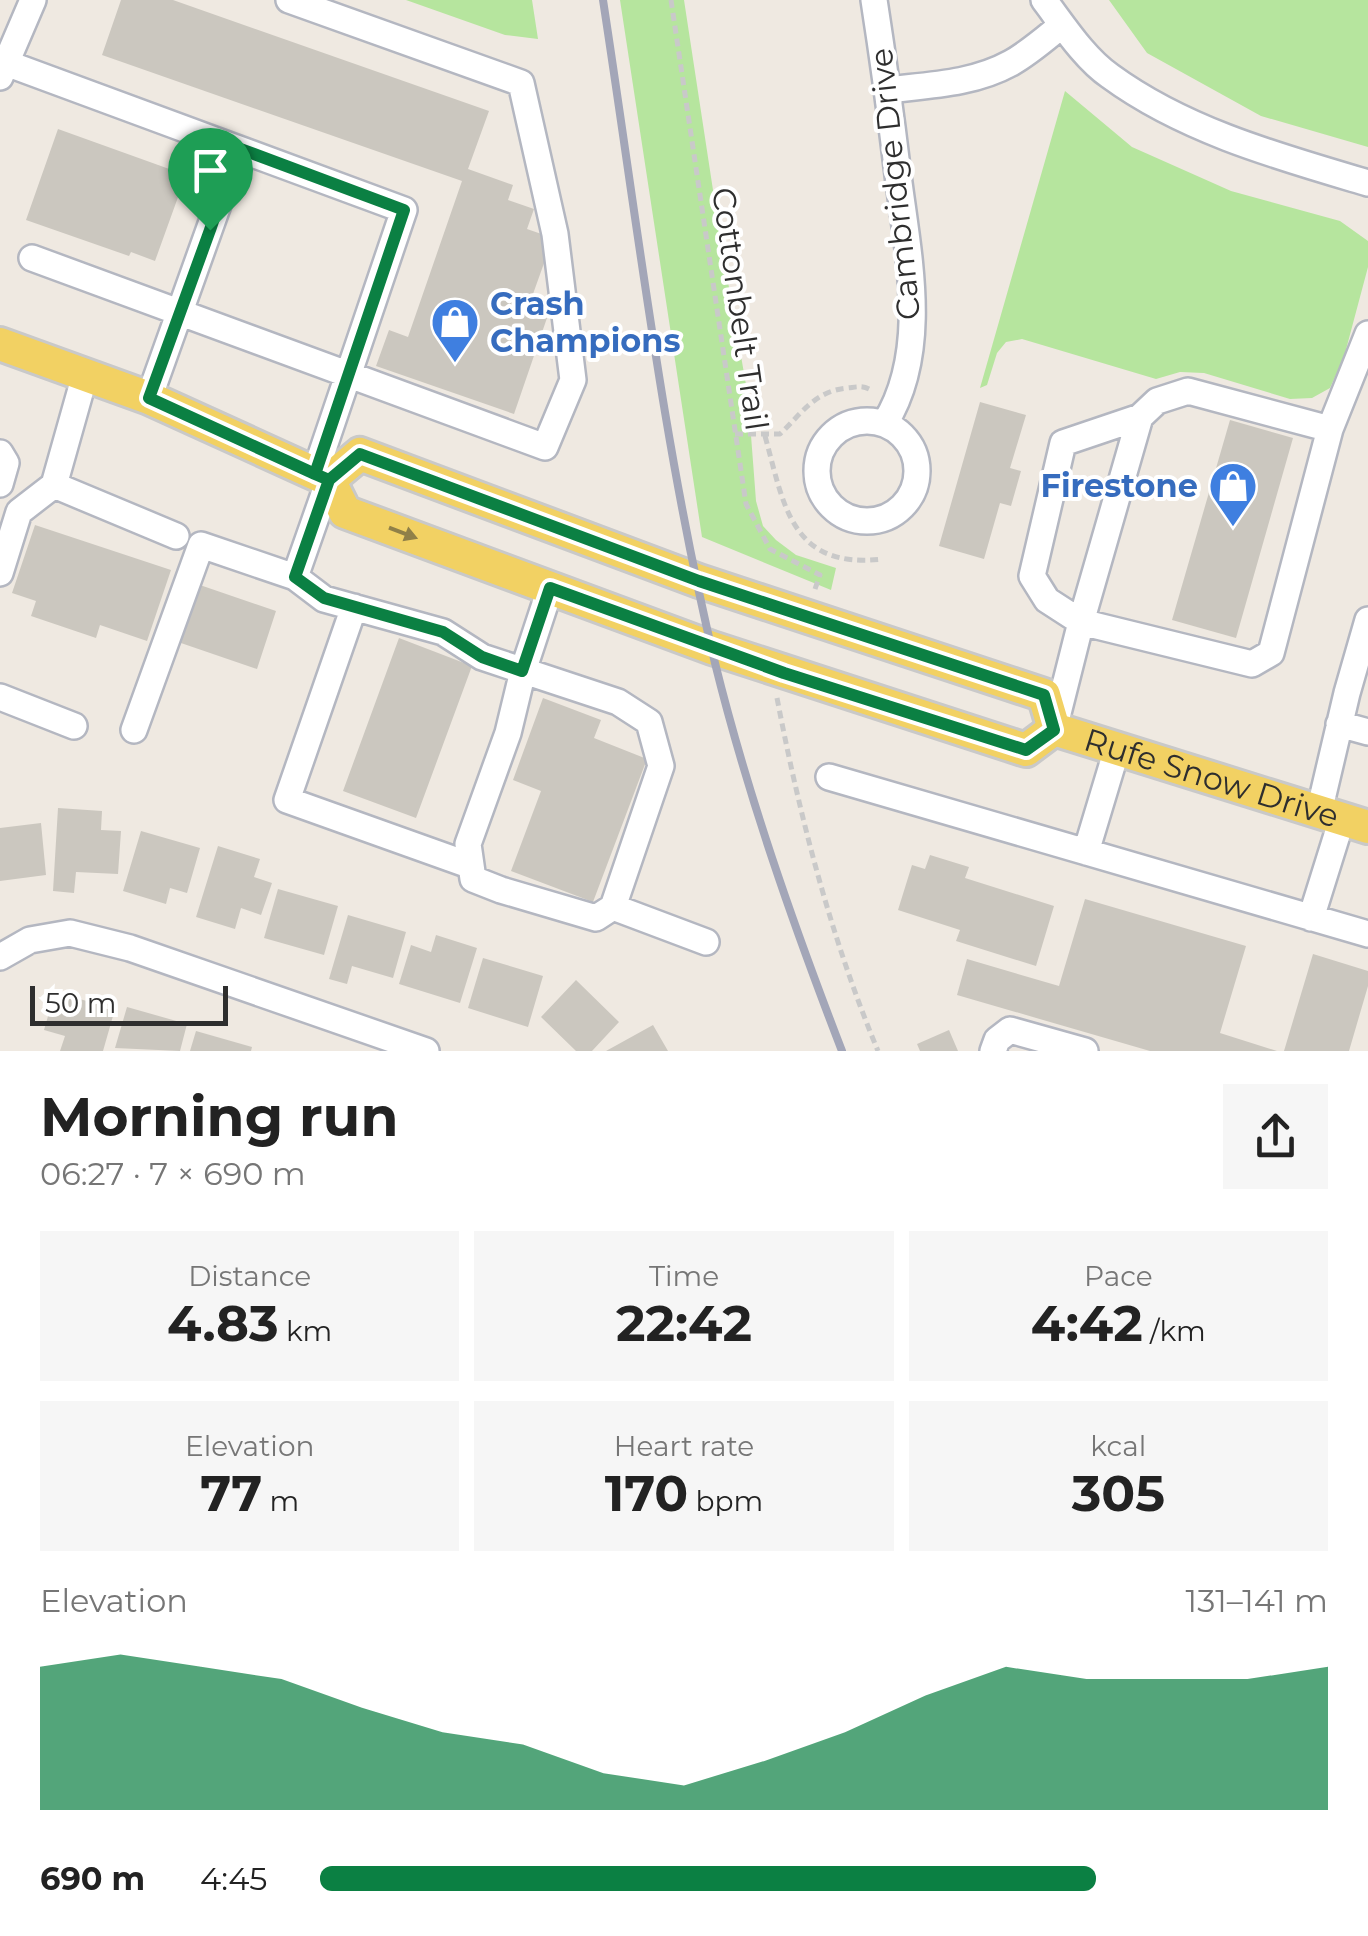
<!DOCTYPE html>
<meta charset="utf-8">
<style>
:root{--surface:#fff;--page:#f6f6f6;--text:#222;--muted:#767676;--accent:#0b8043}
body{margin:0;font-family:Montserrat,sans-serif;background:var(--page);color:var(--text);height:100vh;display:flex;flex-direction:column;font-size:38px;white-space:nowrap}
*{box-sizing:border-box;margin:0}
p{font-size:32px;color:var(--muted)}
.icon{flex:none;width:55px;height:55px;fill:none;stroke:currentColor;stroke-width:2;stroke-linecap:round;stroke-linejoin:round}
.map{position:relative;height:1051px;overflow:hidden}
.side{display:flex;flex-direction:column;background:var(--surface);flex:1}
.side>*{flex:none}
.scale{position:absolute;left:30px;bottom:25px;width:198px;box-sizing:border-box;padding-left:10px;border:5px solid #2e2e2e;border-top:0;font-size:28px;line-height:35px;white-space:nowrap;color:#2e2e2e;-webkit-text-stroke:8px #fff;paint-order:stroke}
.pin{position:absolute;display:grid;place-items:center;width:85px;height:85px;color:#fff;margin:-102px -42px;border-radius:50% 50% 50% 0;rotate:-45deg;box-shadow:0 0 10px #0007}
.pin .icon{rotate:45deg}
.round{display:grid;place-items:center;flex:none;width:105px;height:105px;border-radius:0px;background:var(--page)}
.headline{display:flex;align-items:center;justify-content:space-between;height:170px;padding:0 40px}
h1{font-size:55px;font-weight:700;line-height:75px}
.stats{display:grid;grid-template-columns:repeat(3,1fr);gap:15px;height:170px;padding:10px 40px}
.stats div{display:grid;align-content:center;border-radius:0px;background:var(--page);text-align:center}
.stats b{font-size:50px;font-weight:700}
.stats small{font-size:28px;font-weight:400}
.stats p{font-size:28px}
.chart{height:280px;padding:20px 40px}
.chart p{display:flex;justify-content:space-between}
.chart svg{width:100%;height:180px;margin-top:10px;fill:var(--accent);opacity:.7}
ul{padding:0 40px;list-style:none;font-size:32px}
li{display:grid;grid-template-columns:160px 120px 1fr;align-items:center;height:75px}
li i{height:25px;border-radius:12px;background:var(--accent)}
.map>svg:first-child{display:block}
.green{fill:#b6e59e}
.building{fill:#cbc7bf}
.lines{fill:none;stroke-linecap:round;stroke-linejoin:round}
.minor-casing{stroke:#b4b7c1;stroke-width:30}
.major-casing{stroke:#c9c9c9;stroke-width:38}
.path{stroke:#c9c9c9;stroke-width:5;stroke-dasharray:8 5;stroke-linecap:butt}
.minor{stroke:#fff;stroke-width:25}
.major{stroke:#f2d163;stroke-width:32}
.rail{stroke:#a3a6b8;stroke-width:8}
.oneway{fill:#908048}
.route-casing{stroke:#fff;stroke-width:20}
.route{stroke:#0b8043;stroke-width:12}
.labels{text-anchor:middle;stroke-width:8;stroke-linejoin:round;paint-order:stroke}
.street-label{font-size:32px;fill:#2e2e2e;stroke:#fff}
.shop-label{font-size:32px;font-weight:bold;fill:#366cbe;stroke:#fff;text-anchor:start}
</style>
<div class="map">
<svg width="1368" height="1051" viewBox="0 0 1368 1051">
<rect width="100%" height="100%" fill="#efe9e1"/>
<path class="green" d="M406,0H532L538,39L505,35Z
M620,0H684L720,236L748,396L756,501L763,526L776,540L796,555L836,568L831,590L702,537Z
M1109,0H1368V147L1261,116L1147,53Z
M1065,91L1132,147L1231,191L1340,221L1368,241V267L1344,357L1330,388L1312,398L1290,399L1204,373L1180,372L1156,379L1022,339L1006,342L997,353L987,385L980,388Z"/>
<path class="building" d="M121,0H173L489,111L468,169L513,185L508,200L534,209L527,229L553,238L528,308L548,315L514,414L376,366L389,330L408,337L462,181L102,55Z
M58,129L186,175L155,261L131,252L129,256L26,220Z
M980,402L1026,415L1010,468L1021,471L1011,506L1000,503L984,559L939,546Z
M1230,420L1293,438L1236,638L1172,620Z
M35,525L171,570L147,641L100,625L96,638L31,616L36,601L12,593Z
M197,584L276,611L257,669L178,642Z
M399,638L472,666L416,818L343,791Z
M543,698L601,720L594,738L647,759L593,902L511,871L541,791L513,780Z
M58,808L102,811L101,830L121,831L118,874L76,872L74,893L53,891Z
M41,823L46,875L0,881V828Z
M141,831L200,848L187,893L170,888L166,904L123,891Z
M218,846L260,859L254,877L272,883L261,915L241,908L235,929L196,917Z
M930,855L969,867L965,878L1054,906L1036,966L956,941L960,930L898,910L912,865L925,869Z
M278,889L338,906L324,955L264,938Z
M1085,899L1246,946L1220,1033L1277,1051H1150L957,995L967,959L1059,986Z
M348,915L406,932L393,978L352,966L347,984L329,979Z
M436,935L477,948L460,1003L399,984L411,945L431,952Z
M1313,954L1368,971V986L1349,1051H1284Z
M483,958L543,976L528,1027L468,1008Z
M576,980L619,1022L592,1051H576L541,1017Z
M55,992L115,1009L103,1051H60L65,1036L44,1030Z
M127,1007L187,1024L180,1051L115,1048Z
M653,1025L668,1051H606Z
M949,1030L958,1051H920L917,1044Z
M196,1031L252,1047L251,1051H190Z"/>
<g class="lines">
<g class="minor-casing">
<path id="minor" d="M874,0C883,58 891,117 898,175C908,254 930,351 885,423
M1044,0C1063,25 1084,58 1110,76C1185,131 1280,157 1368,183
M6,63L404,210L315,473
M0,77L33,0
M887,90C930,85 973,84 1011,63C1029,53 1046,38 1062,25
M32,258L545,447L573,380L555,234L521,83L289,0
M149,398L238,149
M1140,417L1063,443L1032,576L1047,600L1081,622L1252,664L1271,653L1330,429
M817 471a50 50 0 1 1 100 0a50 50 0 1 1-100 0Z
M0,453L6,463L0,484
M54,485L176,536
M0,573L19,512L54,485L85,375
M295,577L324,599L443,632L482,657L618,702L649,722L661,766L613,907L596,918L501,890L473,879L468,844L508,733L523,671L550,589
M354,607L287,800L469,865
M0,697L74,726
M1339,724L1368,732
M1054,729L1081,622L1140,417L1157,401L1188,391L1330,429L1368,334
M134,730L201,545L295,577L329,480
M829,777L1368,934
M1319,812L1347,693L1368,620
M1086,852L1117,749
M613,907L706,942
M1311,918L1342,819
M0,957L30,940L70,933L130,948L426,1051
M993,1051L997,1040L1010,1030L1085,1051"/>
</g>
<g class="major-casing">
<g id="major">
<path d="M0,344L149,398L329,480L345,512L712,648L1026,750L1054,729"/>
<path d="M329,480L360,454L699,581L1044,695L1054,729"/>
<path id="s1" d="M1054,729L1368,827"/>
</g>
</g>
<path class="path" d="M671,0L746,504L770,549L820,575L815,589
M735,434H780C802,413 815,391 847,388C857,387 862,385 871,390
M765,436C784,504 790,570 883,559
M777,698C800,818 831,938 878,1051"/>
<use href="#minor" class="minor"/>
<use href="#major" class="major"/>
<path class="rail" d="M603,0C637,221 663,446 715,663C748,796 793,924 842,1051"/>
</g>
<defs><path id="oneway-solid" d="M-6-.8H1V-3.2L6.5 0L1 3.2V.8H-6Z" transform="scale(2.5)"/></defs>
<use class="oneway" href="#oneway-solid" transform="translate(403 533) rotate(21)"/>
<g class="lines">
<g class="route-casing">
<path id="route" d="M210,230L149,398L315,474L329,480L295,577L324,598L443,632L482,657L522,671L550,588L784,673L1026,750L1054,730L1044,695L699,581L360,454L329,480L315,474L404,210L238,148L210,230"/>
</g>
<use href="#route" class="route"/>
</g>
<defs>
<g id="shop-pin" transform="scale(2.5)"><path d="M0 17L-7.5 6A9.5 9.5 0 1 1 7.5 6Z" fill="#3f7fe0" stroke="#fff"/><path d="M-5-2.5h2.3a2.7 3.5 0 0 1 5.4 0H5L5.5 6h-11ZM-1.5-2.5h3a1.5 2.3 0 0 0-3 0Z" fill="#fff"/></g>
</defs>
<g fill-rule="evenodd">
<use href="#shop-pin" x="455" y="322"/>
<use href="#shop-pin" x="1233" y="486"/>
</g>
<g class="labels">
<g class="street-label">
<text transform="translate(895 184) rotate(-96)" y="11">Cambridge Drive</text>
<text transform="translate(740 309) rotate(82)" y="11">Cottonbelt Trail</text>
<text dy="11" stroke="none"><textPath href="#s1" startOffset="165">Rufe Snow Drive</textPath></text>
</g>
<g class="shop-label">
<text x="490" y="315">Crash<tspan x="490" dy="37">Champions</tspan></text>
<text x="1198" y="497" text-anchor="end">Firestone</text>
</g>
</g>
</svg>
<div class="scale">50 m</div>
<div class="pin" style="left:210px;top:230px;background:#1e9e55"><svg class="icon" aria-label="arrive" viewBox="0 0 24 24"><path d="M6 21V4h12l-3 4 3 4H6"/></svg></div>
</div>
<section class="side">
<div class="headline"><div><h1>Morning run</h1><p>06:27 · 7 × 690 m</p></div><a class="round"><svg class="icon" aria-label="share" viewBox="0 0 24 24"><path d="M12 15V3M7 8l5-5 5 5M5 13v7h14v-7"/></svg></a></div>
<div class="stats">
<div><p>Distance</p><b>4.83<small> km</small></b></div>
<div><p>Time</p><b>22:42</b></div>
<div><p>Pace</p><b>4:42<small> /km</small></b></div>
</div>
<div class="stats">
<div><p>Elevation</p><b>77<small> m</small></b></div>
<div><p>Heart rate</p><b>170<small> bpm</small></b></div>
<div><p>kcal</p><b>305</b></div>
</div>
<div class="chart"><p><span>Elevation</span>131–141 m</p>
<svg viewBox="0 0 160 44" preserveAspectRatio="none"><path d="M0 44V9L10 6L20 9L30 12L40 19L50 25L60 28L70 35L80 38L90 32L100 25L110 16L120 9L130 12L140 12L150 12L160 9V44z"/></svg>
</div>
<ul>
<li><b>690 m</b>4:45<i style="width:77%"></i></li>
</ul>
</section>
